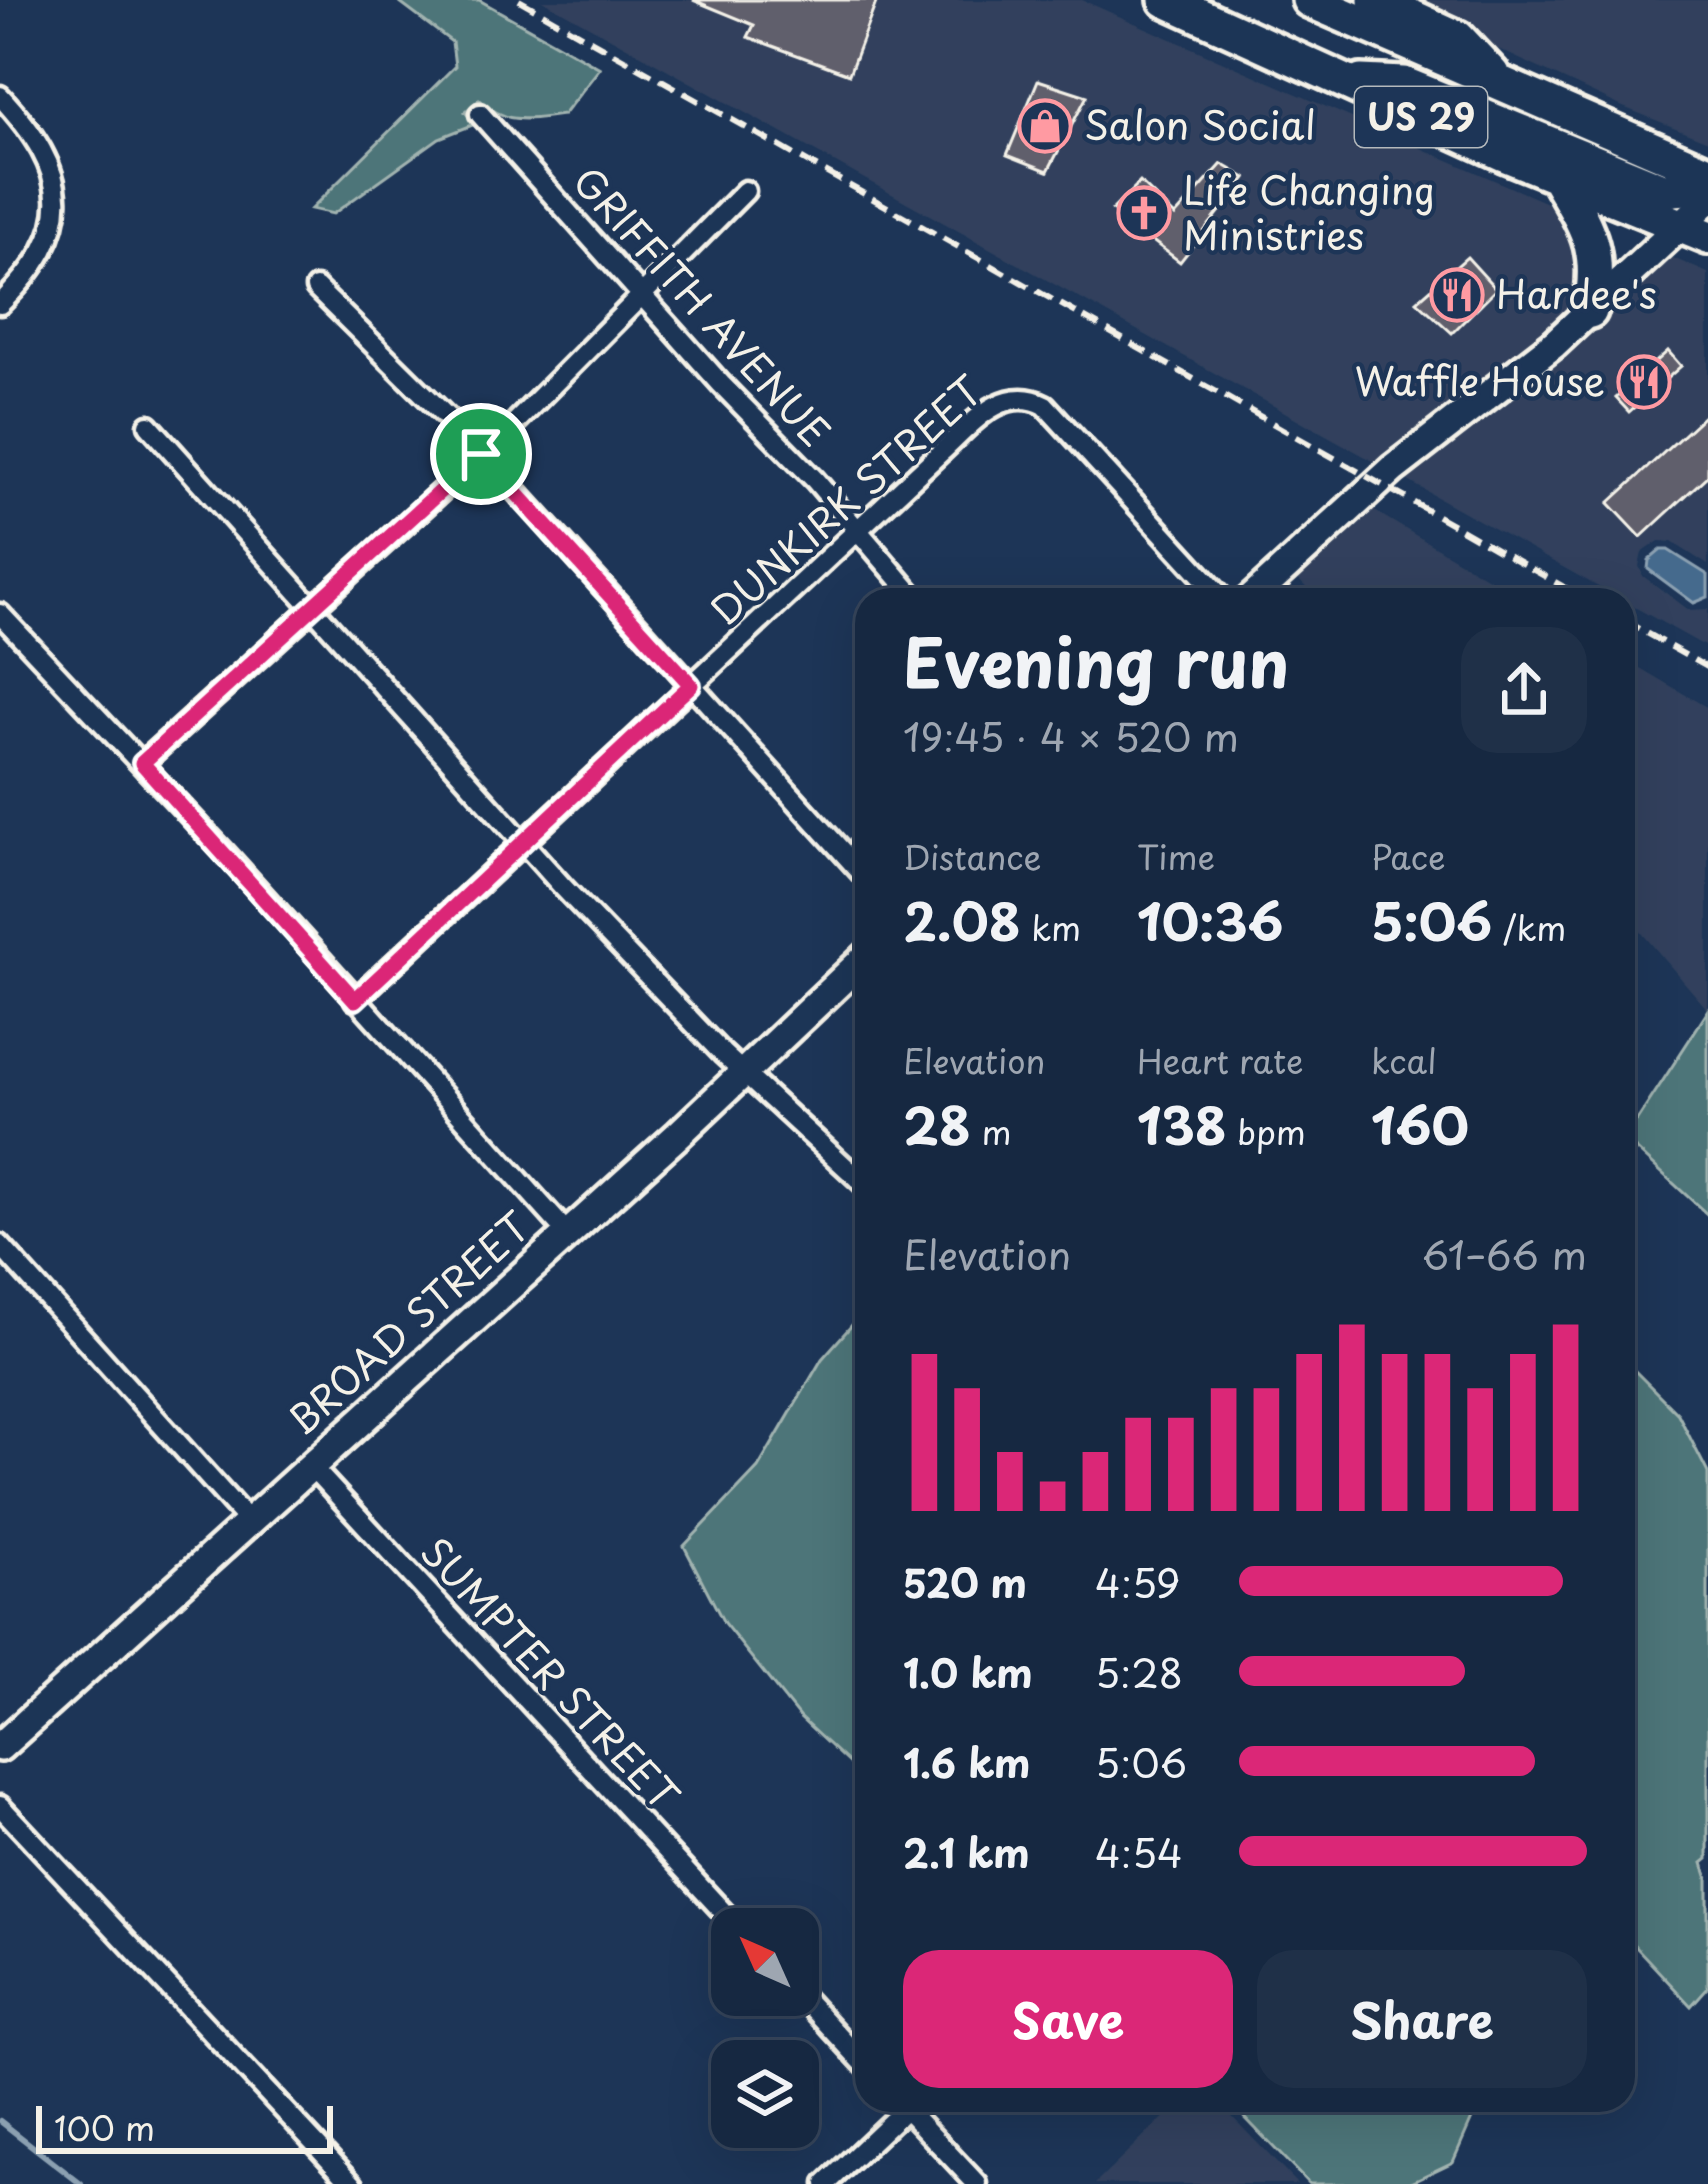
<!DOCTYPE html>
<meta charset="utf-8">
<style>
:root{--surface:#162841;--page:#1f3048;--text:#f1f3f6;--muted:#9ea6b1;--line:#35445a;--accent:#db2777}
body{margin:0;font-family:"Playpen Sans",sans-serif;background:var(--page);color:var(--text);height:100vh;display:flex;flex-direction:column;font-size:45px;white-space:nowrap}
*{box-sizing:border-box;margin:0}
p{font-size:39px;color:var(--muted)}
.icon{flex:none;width:66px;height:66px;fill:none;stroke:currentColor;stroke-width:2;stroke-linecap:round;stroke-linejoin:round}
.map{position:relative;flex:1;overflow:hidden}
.sheet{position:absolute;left:855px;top:588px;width:780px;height:1524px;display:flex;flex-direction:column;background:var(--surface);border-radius:36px;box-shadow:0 12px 48px #0002,0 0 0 3px var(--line)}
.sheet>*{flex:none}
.needle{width:78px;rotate:315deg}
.fabs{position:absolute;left:711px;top:1908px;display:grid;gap:24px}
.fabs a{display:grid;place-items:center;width:108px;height:108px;border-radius:24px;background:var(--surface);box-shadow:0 12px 48px #0002,0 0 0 3px var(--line);font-size:60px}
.scale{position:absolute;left:36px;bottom:30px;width:297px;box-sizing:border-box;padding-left:12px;border:6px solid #f4f1e8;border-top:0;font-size:33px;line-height:42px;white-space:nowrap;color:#f4f1e8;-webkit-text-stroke:9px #1d3557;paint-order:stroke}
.pin{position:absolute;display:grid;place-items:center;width:102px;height:102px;color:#fff;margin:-51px;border:6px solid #fff;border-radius:50%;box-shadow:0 3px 12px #0007}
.round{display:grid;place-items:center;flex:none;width:126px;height:126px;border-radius:36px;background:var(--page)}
.headline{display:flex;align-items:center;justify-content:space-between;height:204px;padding:0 48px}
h1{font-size:66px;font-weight:700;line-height:90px}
.metrics{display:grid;grid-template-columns:repeat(3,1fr);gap:18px;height:204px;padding:12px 48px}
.metrics div{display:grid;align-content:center}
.metrics b{font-size:51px;font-weight:700}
.metrics small{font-size:33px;font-weight:400}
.metrics p{font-size:33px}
.chart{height:336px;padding:24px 48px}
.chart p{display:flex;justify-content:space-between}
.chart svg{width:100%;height:216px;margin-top:12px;stroke:var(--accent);stroke-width:6}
.primary-button{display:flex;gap:24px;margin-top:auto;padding:24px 48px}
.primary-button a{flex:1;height:138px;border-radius:36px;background:var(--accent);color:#fff;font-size:48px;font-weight:700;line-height:138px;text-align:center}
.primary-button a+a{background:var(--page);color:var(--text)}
ul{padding:0 48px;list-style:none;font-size:39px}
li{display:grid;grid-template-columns:192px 144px 1fr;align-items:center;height:90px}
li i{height:30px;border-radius:15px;background:var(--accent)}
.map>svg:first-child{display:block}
.built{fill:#31415d}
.green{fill:#4e7579;stroke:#a1b3b0;stroke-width:3}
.water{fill:#456a8d;stroke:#8ba0b1;stroke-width:3}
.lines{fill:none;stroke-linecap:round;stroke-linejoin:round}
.stream{stroke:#8ba0b1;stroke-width:6}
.building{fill:#615e6c;stroke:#f4f1e8;stroke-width:3}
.street-casing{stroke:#f4f1e8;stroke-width:27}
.secondary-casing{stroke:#f4f1e8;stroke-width:36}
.highway-casing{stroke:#f4f1e8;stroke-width:42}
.street{stroke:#1d3557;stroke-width:18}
.secondary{stroke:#1d3557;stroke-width:27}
.highway{stroke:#1d3557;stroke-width:33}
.rail{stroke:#f4f1e8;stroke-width:6;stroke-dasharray:18 9;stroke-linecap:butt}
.route-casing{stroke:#fff;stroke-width:24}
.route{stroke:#db2777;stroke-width:15}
.labels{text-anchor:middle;stroke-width:9;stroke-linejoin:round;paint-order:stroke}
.shield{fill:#1d3557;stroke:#b4b9bc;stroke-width:3}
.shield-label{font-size:36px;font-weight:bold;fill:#f4f1e8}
.poi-label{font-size:39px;fill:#f4f1e8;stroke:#1d3557;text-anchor:start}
.street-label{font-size:39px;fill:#f4f1e8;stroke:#1d3557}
</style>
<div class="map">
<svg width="1708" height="2184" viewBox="0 0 1708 2184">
<rect width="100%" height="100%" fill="#1d3557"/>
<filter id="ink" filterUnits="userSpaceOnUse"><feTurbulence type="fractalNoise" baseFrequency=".00833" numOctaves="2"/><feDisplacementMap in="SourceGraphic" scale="24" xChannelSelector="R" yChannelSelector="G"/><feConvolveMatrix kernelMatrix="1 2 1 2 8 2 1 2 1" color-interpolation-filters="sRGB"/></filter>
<g filter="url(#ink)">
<path class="built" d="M542,0H1082L1574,215L1581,238L1580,304L1546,336L1380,465Z
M1393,0H1708V141L1623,107Z
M1666,255L1708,273V565L1672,542L1659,541L1642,553L1639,566L1643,576L1689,610L1708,609V648L1401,477L1600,317Z
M1368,507L1525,600H1318L1294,575Z
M1623,658L1708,708V1010L1623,911Z
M1182,2100H1216L1297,2184H1095Z"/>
<path class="green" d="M396,0H479L600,68L563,115C527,120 505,125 479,99L465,112L475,124L439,138L333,214L311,209L455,66L452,42Z
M1708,1011V1215L1625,1139Z
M867,1308V1780L799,1717L724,1623L684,1546L758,1468L822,1359Z
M1623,1359L1678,1414L1708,1473V1859L1703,1863L1708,1879V1987L1691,2006L1623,1933Z
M1228,2100H1480L1453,2162L1407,2184H1309Z"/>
<path class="water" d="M1661,550H1668L1708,575V597L1694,603L1648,569L1649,560Z"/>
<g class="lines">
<path class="stream" d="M0,2121L81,2184"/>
</g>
<path class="building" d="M693,0H877L849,74L748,37L754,25Z
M1038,80L1087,96L1048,171L1007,155Z
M1222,164L1246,178L1180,262L1112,210L1140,182L1175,216Z
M1467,257L1496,289L1452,333L1417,301Z
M1668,351L1681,366L1629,412L1616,398Z
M1708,412V475L1641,537L1609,503Z"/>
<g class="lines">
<g class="street-casing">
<path id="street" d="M0,96C72,173 78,228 0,304
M480,114L721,384L815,480L917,600
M316,288L468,438L867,879
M149,425L563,887L722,1053L867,1187
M0,614L224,852L568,1234
M142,763L500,438L745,191
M355,1000L940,453C970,426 1002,383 1045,405L1224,600
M0,1245L248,1521
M310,1465L739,1929
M0,1806L353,2184
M798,1992L867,2067
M898,2100L977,2184
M826,2184L906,2108"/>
</g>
<g class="secondary-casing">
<path id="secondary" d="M1250,600L1393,469L1554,344L1708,200
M0,1747L679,1134L867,956"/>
</g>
<g class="highway-casing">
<path id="highway" d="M1166,0L1504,154L1708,237
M1309,0L1708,173
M1375,0L1458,38L1492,74
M1361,82L1404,84L1663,190L1708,186
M1557,176C1587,229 1603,248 1590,311"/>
</g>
<use href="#street" class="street"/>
<use href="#secondary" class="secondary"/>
<use href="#highway" class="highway"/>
<path class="rail" d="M519,0L1587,600
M1623,620L1708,668"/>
</g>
</g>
<g class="lines" filter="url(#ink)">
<g class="route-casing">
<path id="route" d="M481,454L691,685L355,1000L142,763Z"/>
</g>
<use href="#route" class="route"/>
</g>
<defs>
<g id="shop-ring" transform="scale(2.7)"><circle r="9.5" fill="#1d3557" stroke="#ff9aa2" stroke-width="1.5"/><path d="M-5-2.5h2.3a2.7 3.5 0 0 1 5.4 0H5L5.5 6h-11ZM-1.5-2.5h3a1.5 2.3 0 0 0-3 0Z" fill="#ff9aa2"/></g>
<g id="church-ring" transform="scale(2.7)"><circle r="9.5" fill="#1d3557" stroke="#ff9aa2" stroke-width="1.5"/><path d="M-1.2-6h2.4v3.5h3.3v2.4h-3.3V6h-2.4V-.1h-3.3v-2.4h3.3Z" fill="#ff9aa2"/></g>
<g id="restaurant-ring" transform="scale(2.7)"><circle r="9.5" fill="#1d3557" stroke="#ff9aa2" stroke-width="1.5"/><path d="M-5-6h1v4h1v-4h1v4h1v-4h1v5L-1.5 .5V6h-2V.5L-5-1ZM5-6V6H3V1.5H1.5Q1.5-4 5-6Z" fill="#ff9aa2"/></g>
</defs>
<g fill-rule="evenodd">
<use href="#shop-ring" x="1045" y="126"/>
<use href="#church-ring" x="1144" y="213"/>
<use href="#restaurant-ring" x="1457" y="295"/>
<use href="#restaurant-ring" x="1644" y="382"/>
</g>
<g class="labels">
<rect class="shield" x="1355" y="87" width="132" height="60" rx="9"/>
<g class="shield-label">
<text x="1421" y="130">US 29</text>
</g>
<g class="poi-label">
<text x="1084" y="140">Salon Social</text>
<text x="1183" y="205">Life Changing<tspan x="1183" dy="45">Ministries</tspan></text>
<text x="1496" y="309">Hardee's</text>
<text x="1605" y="396" text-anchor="end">Waffle House</text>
</g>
<g class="street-label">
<text transform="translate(701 307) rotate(48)" y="14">GRIFFITH AVENUE</text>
<text transform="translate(847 501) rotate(-42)" y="14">DUNKIRK STREET</text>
<text transform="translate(409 1324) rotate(-42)" y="14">BROAD STREET</text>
<text transform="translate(549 1674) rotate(47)" y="14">SUMPTER STREET</text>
</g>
</g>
</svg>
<div class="fabs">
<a><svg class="needle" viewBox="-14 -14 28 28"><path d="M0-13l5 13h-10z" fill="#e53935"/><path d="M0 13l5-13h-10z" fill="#9ea6b1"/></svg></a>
<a><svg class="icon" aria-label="layers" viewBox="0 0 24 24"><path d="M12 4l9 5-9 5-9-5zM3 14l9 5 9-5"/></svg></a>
</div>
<div class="scale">100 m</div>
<div class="pin" style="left:481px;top:454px;background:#1e9e55"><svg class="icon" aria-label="arrive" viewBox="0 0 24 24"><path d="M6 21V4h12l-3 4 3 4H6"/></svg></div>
<section class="sheet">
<div class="headline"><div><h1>Evening run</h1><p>19:45 · 4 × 520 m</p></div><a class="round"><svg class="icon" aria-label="share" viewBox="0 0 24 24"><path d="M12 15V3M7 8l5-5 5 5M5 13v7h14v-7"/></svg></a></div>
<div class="metrics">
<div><p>Distance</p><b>2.08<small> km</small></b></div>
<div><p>Time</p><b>10:36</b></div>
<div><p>Pace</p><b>5:06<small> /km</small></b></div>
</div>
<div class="metrics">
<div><p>Elevation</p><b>28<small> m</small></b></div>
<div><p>Heart rate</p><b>138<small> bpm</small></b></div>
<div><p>kcal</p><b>160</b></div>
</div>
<div class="chart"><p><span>Elevation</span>61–66 m</p>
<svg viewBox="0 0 160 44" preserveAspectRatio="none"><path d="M5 44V12M15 44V19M25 44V32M35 44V38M45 44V32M55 44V25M65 44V25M75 44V19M85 44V19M95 44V12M105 44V6M115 44V12M125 44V12M135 44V19M145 44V12M155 44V6"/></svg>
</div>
<ul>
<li><b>520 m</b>4:59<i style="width:93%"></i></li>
<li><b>1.0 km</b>5:28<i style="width:65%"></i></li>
<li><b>1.6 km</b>5:06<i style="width:85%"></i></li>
<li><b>2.1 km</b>4:54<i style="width:100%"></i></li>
</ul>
<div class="primary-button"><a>Save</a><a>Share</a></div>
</section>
</div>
